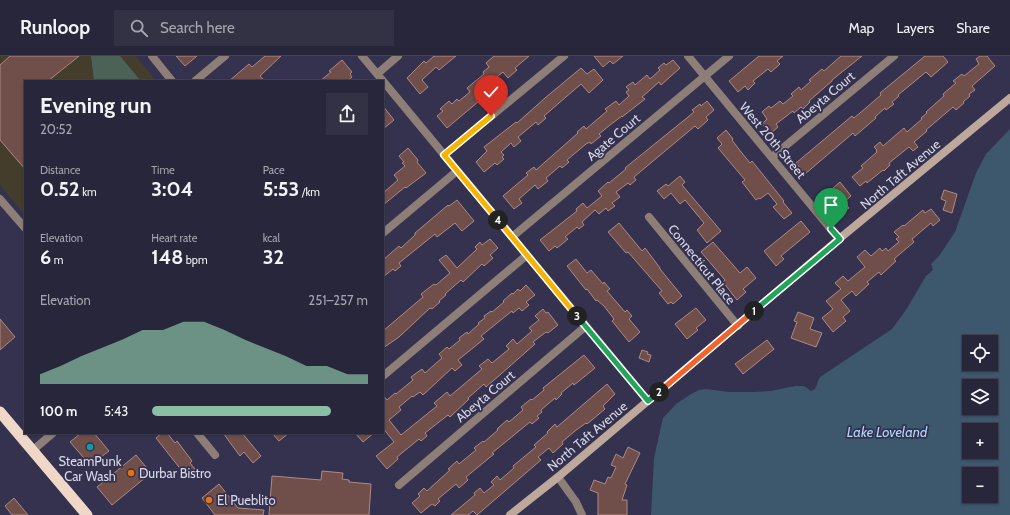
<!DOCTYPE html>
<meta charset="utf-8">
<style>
:root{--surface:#27263a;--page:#333245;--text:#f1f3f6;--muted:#a4a5af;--line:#434354;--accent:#8abfa5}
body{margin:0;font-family:Cabin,sans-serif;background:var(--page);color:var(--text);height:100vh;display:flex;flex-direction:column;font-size:15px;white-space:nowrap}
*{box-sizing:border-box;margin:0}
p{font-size:13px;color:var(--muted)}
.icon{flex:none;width:22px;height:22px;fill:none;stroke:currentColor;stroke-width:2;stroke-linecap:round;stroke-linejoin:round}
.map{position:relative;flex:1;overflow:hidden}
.panel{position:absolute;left:24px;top:24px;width:360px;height:354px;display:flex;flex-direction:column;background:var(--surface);border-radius:0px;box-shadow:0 1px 3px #0004,0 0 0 1px var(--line)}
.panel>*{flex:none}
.controls{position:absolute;left:962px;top:279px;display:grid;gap:8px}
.controls a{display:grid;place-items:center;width:36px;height:36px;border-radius:0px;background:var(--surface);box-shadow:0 1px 3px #0004,0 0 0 1px var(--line);font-size:20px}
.pin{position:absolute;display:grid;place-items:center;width:34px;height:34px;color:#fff;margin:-41px -17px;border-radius:50% 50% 50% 0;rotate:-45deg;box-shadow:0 0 4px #0007}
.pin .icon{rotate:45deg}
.km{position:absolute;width:20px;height:20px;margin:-10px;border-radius:50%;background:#222;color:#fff;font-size:11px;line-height:20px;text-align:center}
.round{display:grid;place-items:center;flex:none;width:42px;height:42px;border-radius:0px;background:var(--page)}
.head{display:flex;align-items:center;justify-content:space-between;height:68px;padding:0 16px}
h1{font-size:22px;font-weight:700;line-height:30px}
.stats{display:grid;grid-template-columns:repeat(3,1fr);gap:6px;height:68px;padding:4px 16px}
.stats div{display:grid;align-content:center}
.stats b{font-size:20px;font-weight:700}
.stats small{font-size:11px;font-weight:400}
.stats p{font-size:11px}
.chart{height:112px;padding:8px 16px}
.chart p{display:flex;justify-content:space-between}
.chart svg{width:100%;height:72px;margin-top:4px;fill:var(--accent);opacity:.7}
ul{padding:0 16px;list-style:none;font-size:13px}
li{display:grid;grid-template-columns:64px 48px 1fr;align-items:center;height:30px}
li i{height:10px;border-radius:5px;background:var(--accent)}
header{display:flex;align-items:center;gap:24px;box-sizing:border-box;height:56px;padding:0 20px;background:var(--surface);border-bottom:1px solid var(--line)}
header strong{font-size:19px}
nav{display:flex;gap:22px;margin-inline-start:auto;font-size:14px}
.search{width:280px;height:36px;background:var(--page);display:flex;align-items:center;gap:10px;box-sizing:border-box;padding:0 14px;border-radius:0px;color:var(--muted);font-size:15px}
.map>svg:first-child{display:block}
.education{fill:#453d2c}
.green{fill:#4c6257}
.water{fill:#3d576d;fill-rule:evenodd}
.building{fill:#704e49;stroke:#af8984}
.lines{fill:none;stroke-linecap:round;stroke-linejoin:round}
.minor{stroke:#8d7f77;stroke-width:8}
.secondary{stroke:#bea89b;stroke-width:8}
.trunk{stroke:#f0d8c8;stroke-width:11}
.split-1-casing{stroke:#fff;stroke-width:8}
.split-2-casing{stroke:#fff;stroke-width:8}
.split-3-casing{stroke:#fff;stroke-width:8}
.split-4-casing{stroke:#fff;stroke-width:8}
.split-5-casing{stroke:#fff;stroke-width:8}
.split-1{stroke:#22a559;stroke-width:5}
.split-2{stroke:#f0652b;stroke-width:5}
.split-3{stroke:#22a559;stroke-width:5}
.split-4{stroke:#f5b400;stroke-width:5}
.split-5{stroke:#f5b400;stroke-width:5}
.culture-dot{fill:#0f9aa8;stroke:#34324e;stroke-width:1.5}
.food-dot{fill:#e8710a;stroke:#34324e;stroke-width:1.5}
.labels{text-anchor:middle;stroke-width:3.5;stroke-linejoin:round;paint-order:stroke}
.street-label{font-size:13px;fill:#d7d7e9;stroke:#34324e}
.poi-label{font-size:13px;fill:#d7d7e9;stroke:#34324e;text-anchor:start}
.water-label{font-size:14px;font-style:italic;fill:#b1d8f9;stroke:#34324e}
</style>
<header>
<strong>Runloop</strong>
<div class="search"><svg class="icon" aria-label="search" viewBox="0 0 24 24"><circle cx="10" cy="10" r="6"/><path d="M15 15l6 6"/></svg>Search here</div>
<nav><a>Map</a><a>Layers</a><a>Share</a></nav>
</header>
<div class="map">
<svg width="1010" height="459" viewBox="0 0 1010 459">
<rect width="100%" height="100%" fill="#34324e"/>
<path class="education" d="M0,0H136L156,25H25V159L0,129Z"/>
<path class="green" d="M91,0H120L141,25H94Z"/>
<path class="water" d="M1010,73V459H651L654,402L663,362L676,348L691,338L699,334L706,333L729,336H755L771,335L795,330H804L811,335C818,333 816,327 820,321L892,273L906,254L926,220L933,214L931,208L939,200L955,176L976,117L986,98ZM969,286H991V308H969ZM969,330H991V352H969ZM969,374H991V396H969ZM969,418H991V440H969Z"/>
<path class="building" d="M10,0H79L48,25H25V113L0,84V9Z
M176,0H197L185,10Z
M265,0H281L260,20L265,25H229L249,8L252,11Z
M434,0H456L439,14L436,11L422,24L428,31L420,38L407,22L424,5L426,7Z
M494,0H529L515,12L517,14L508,22L503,16L487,29L491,35L447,72L437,60L443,55L440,53L449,45L452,48L457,43L459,45L470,36L467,32L484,18L483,16L489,11L486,7Z
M594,0H623L613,8L610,5L603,11Z
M759,0H783L777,5L780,8L771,16L768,13L753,25L755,27L748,34L745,30L738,36L729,25Z
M841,0H862L832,24V25L809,45L810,46L803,53L801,51L794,57L793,55L776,68L778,71L770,78L762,68L767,63L762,56L769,50L771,52L780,45L783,48L793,40L791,38L799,31L801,34L811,25L809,24L822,13L824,15Z
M925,0H943L948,6L931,21L926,16L898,39L899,40L892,46L894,48L886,54L885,52L875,61L876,62L855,80L853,77L805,118L796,107L852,60L854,62L867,51L881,39L880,37Z
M980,0H987L995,10L972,30L975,34L969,38L970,40L963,46L964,47L956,54L953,51L926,74L927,75L914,86L918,91L913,95L909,91L889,107L890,109L884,115L883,114L867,127L866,125L860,130L852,121L863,112L861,110L877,96L876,95L877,94L874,91L880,86L883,90L904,72L907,76L922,63L921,62L927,57L926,56L944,40L943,38L956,27L953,25L962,18L964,20L979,8L976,3Z
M342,4L352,16L350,18L352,21L347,25H320L331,16L329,15Z
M673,4L680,12L661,29L659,26L642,41L645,43L622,61V60L610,69L599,78L601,80L591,88L590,86L586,88L567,104L569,106L562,112L560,110L546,122L548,125L538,133L535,129L519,143L522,147L514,153L503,140L528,119L526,117L534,111L536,114L578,77L577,76L584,70L586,73L607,55L605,53L616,45L619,49L629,40L626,36L629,34L626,31L633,26L635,29L647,19L650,23L660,14L658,12L664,7L666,9Z
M581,12L587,18L594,13L603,24L589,37L581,28L544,60L546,62L538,69L536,66L518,81L521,85L514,91L511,87L501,96L504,99L502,101L504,103L497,109L495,107L484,116L476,106L487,95L484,91L516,66L517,67L545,42Z
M707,45L714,54L706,61L708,64L698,73L695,70L634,121L636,124L630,129L628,127L616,136L620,141L612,147L615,150L608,155L606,152L599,158L595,154L582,166L584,169L579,173L577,171L565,181L568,183L557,192L555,190L549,195L540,184L577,155L576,153L583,147L587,152L602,140L598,135L608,126L609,127L626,113L625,112L688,61L694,56L692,54L700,48L701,50Z
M383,50L394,64L383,73Z
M726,74L733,83L732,84L738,92L750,107L752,105L784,145L783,146L792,157L784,163L773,151L777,148L768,137L760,143L759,142L756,144L742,126L745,124L718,92L722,88L717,82Z
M408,92L418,104L417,106L426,117L406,132L405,131L383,149V137L398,124L394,119L405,110L402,107L404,106L399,100Z
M680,120L685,126L682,129L721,175L707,187L697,174L704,167L685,144L680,148L671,137L664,143L657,135L666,128L668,130Z
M840,126L851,140L844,146L849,152L841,158L828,143L835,137L832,133Z
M944,134L957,138L952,157L943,154L946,145L941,143Z
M457,144L474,165L462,175L455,167L437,181L435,178L399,207L401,210L395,215L393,213L383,221V204L399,190L401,192L415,179V177L448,149L449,150Z
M931,153L940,164L933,170L931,167L912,183L914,186L894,203L896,205L881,219L879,216L867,226L869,228L856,240L852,235L841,244L850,255L843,261L846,265L833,276L822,262L833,253L826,245L841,233L835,227L843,220L848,225L865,211L857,201L865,194L871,200L880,192L882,195L886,192L888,195L899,186L896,183L899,181L894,176L903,169L904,170L923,154L925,157Z
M801,165L810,176L781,200L784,203L776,210L764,195Z
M619,167L642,195L645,192L660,212V213L682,240L673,248L671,246L668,248L659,237L662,235L628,196L626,197L608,176Z
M490,183L498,192L490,199L493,202L484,210L482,208L463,226L461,224L445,238L446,239L439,245L440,246L432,253L430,252L399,281L383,292V275L423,241L421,238L434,228L436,229L450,217L439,204L446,199L457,212L477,193L475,191L480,186L482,189Z
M713,186L740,217L747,211L756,222L743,233L746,236L737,244L723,226L725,224L701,196Z
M576,203L587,217L591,214L603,228L604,226L610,233L607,235L625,256L627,254L632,260L629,263L640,276L629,286L612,265L614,263L604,250L597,244L596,245L587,233L586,234L567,210Z
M526,229L535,239L526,246L529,249L522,255L519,252L513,257L512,255L481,280L484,283L458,304L462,309L455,315L452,312L423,339L420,336L413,341L412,340L399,351L401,354L389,364L401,379L437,350L434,347L447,336L450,340L482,313L479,310L488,303L492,307L509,293L506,290L513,283L517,288L532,275L529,272L539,264L535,260L543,253L546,257L548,256L558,269L548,277L546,276L533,286L535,288L501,318L486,331L484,328L468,342L469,343L450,361L448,359L425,377L427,380L421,385L419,383L397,401L398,403L387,413L376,400L394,386L383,372V339L387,344L395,337L396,338L413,324L411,321L422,313L425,317L442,302L439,298L447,291L449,293L460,284L459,282L467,276L468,278L479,268L478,267L485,262L484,260L491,255L492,256L504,246L503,245L512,237L513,238L518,233L520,235Z
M696,252L706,264L696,272L698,274L687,283L675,268Z
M798,256L814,262L810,273L822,277L816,291L791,282L797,266L794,265Z
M0,263L15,281L0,294Z
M767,284L774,293L743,318L735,308Z
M642,294L648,296L647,298L651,299L649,306L639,302Z
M584,299L595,312L574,329L573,327L561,337L562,338L556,344L555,342L541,354L542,356L537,360L539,362L532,368L530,366L492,397L494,398L466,421L468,424L459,432L456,428L438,443L440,445L435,450L432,448L421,457L412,447L420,440L418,438L424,432L427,435L450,414L448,413L457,405L459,408L476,394L474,392L483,385L484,386L498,374L497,373L507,364L509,366L523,354L521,351L531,343L532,344L544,334L543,332Z
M607,328L615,338L603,350L605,353L587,368L586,367L575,375L562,386L563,388L553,397L549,392L538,401L541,404L477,459L473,455L468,459H451L475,439L474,437L480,432L484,437L494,429L491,426L497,420L500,424L514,412L513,410L536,391L534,389L548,377L547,376L555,368L557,371Z
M81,377H94L109,395L90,409L70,386Z
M162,377H167L175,387L177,385L192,405L190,407L195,413L186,420L156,382Z
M223,377H242L261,400L253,407L244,396L240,400Z
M272,377H289L279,385Z
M355,377H374L363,386Z
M628,391L640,397L625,428L627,429L622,444H627V459H598V437L590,434L594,424L605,428L608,421L611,422L616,411L611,409L616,398L623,402Z
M136,399L151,417L112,449L97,431Z
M322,415L343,417L342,423L349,424V426L371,428L369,459H269L272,420L321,424Z
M219,428L238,452L264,454L263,459H215L202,442Z
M14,442L28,459H12L5,450Z"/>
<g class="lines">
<path class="minor" d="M152,0L172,25
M362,0L383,25
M688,0L839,183
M377,18L398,0
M195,25L225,0
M383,25L648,345
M444,99L564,0
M772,101L894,0
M0,143L25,172
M649,161L738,270
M383,177L457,115
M512,181L729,0
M383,320L527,199
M197,377L215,399
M32,395L53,377
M558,421L576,446L582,459
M399,429L586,270"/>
<path class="secondary" d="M510,459L558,421L839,183L1010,42"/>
<path class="trunk" d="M0,356L87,459"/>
</g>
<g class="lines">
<g class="split-1-casing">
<path id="split-1" d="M754,255L840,183L831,173"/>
</g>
<g class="split-2-casing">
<path id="split-2" d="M659,336L754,255"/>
</g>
<g class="split-3-casing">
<path id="split-3" d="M577,260L648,345L659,336"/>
</g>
<g class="split-4-casing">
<path id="split-4" d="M498,164L577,260"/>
</g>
<g class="split-5-casing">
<path id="split-5" d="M491,60L444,99L498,164"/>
</g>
<use href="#split-1" class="split-1"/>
<use href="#split-2" class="split-2"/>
<use href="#split-3" class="split-3"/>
<use href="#split-4" class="split-4"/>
<use href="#split-5" class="split-5"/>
</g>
<circle class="culture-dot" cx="90" cy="391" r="4"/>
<g class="food-dot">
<circle cx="131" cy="417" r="4"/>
<circle cx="209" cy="444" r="4"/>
</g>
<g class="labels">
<g class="street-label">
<text transform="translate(825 41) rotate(-40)" y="5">Abeyta Court</text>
<text transform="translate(613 81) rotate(-40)" y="5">Agate Court</text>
<text transform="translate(773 84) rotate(50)" y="5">West 20th Street</text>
<text transform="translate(900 118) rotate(-40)" y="5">North Taft Avenue</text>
<text transform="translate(702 208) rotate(51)" y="5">Connecticut Place</text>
<text transform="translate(485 340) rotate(-40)" y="5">Abeyta Court</text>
<text transform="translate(587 380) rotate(-40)" y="5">North Taft Avenue</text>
</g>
<g class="poi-label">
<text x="90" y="410" text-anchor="middle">SteamPunk<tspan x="90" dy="15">Car Wash</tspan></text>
<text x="139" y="422">Durbar Bistro</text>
<text x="217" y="449">El Pueblito</text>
</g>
<g class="water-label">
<text x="887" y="381">Lake Loveland</text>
</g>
</g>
</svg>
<div class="controls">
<a><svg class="icon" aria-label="locate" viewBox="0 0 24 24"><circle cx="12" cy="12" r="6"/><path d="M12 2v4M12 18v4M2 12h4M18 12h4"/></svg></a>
<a><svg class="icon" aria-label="layers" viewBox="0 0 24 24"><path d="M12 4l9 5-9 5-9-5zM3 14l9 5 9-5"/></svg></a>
<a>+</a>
<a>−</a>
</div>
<div class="pin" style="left:831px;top:173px;background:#1e9e55"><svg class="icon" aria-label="arrive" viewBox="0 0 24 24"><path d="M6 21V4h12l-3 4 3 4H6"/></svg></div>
<div class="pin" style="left:491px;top:60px;background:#d93025"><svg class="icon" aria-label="check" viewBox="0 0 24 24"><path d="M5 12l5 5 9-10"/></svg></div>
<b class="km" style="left:754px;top:255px">1</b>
<b class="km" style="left:659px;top:336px">2</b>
<b class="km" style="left:577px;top:260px">3</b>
<b class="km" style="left:498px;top:164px">4</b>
<section class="panel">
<div class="head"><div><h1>Evening run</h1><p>20:52</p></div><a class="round"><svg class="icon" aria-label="share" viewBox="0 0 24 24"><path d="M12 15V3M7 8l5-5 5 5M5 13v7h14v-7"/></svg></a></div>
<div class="stats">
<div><p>Distance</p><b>0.52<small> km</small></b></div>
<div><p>Time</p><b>3:04</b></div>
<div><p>Pace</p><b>5:53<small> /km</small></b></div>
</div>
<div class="stats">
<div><p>Elevation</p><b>6<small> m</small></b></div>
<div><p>Heart rate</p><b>148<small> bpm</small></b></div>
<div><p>kcal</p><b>32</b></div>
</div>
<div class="chart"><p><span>Elevation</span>251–257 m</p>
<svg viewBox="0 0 160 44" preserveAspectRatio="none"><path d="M0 44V38L10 33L20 27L30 22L40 17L50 11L60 11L70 6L80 6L90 11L100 17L110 22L120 27L130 33L140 33L150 38L160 38V44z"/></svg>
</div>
<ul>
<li><b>100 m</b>5:43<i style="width:83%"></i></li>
</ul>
</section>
</div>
